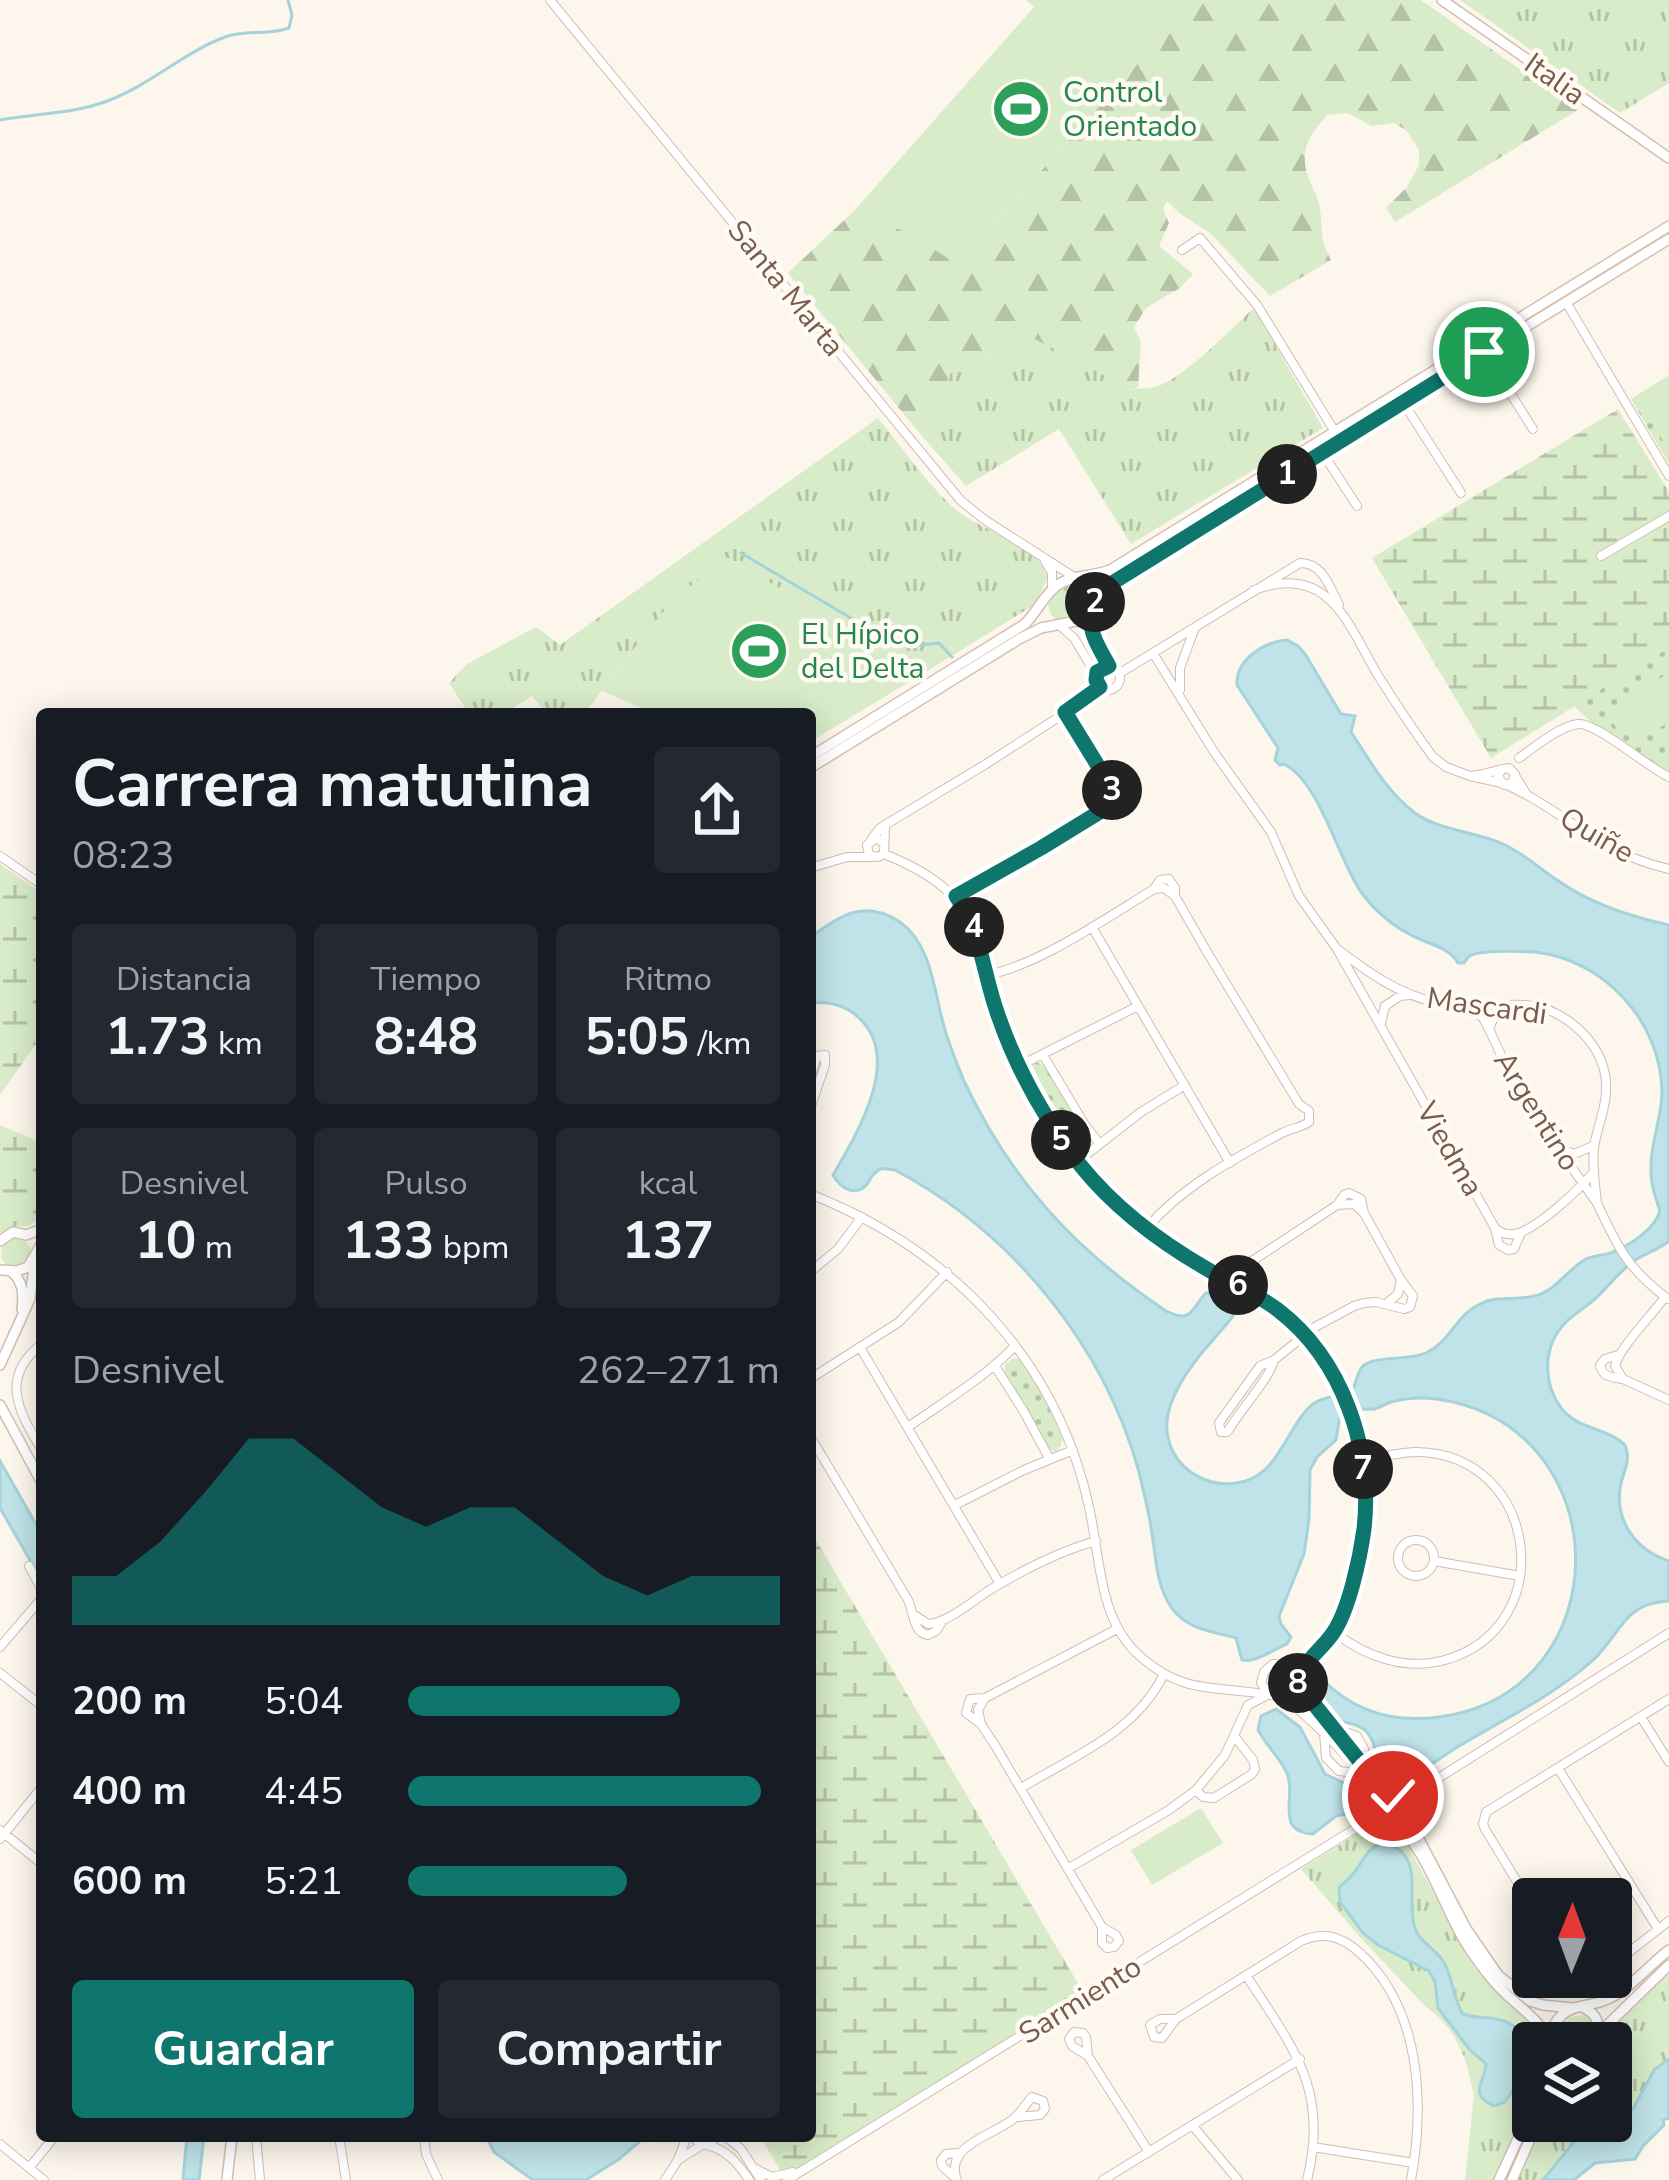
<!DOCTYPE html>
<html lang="es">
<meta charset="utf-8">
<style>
:root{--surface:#171b24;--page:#242831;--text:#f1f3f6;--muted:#9ea1a6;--accent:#0f766e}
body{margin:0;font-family:"Nunito Sans",sans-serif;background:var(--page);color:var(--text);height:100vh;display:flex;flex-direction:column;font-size:45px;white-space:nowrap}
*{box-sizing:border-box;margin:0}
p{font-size:39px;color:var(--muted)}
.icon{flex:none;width:66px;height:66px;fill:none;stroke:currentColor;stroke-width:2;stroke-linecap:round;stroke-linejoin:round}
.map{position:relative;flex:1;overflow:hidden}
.sheet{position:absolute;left:36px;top:708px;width:780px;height:1434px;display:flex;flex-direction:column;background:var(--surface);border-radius:12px;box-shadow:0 6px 30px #0003}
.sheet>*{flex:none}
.needle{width:78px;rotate:1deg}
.fabs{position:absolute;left:1512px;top:1878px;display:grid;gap:24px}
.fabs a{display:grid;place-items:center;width:120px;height:120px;border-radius:12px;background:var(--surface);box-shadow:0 6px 30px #0003;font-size:60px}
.pin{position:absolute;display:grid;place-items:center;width:102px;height:102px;color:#fff;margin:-51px;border:6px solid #fff;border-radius:50%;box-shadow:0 3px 12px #0007}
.km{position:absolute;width:60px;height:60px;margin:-30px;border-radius:50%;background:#222;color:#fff;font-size:33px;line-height:60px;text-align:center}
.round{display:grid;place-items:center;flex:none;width:126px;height:126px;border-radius:12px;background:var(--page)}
.summary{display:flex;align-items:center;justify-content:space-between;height:204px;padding:0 36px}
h1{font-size:66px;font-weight:700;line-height:90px}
.figures{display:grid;grid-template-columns:repeat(3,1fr);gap:18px;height:204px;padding:12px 36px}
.figures div{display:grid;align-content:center;border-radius:12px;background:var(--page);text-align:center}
.figures b{font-size:51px;font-weight:700}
.figures small{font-size:33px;font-weight:400}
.figures p{font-size:33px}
.chart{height:336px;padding:24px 36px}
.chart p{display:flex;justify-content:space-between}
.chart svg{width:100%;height:216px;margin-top:12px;fill:var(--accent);opacity:.7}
.button{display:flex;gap:24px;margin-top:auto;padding:24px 36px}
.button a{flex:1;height:138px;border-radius:12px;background:var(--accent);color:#fff;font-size:48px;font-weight:700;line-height:138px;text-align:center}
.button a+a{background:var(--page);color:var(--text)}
ul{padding:0 36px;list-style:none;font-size:39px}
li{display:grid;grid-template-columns:192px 144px 1fr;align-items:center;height:90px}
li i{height:30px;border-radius:15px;background:var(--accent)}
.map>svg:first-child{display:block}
.grass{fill:url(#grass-tufts)}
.forest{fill:url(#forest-firs)}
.wetland{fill:url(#wetland-marsh)}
.park{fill:url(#park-dots)}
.pitch{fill:#d8ecc9}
.water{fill:#bfe3e8;stroke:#a5d3da;stroke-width:3}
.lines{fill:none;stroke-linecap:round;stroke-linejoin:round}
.stream{stroke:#a5d3da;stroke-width:3}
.minor-casing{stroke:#d1beb0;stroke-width:10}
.tertiary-casing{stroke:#d1beb0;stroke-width:12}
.secondary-casing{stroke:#d6c0b0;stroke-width:12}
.minor{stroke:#fff;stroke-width:8}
.tertiary{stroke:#fff;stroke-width:9}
.secondary{stroke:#fff;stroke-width:9}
.route-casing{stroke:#fff;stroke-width:24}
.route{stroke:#0f766e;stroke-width:15}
.labels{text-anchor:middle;stroke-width:9;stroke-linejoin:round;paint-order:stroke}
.street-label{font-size:30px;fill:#7a5c4d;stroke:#fffaf3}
.leisure-label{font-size:30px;fill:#27864d;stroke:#fffaf3;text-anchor:start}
</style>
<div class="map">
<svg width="1669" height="2180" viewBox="0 0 1669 2180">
<defs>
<pattern id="grass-tufts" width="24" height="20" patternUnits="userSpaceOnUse" patternTransform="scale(3)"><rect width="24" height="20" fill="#d8ecc9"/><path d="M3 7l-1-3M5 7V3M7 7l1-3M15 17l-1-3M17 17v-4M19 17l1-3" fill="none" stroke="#b4c2a5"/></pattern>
<pattern id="forest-firs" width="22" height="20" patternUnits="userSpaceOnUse" patternTransform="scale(3)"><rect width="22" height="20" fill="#d8ecc9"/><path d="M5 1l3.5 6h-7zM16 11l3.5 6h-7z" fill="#b4c2a5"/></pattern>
<pattern id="wetland-marsh" width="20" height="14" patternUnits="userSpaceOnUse" patternTransform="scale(3)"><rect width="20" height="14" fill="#d8ecc9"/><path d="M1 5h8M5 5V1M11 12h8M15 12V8" fill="none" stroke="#b4c2a5"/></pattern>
<pattern id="park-dots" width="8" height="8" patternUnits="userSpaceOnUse" patternTransform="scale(3)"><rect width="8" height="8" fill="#d8ecc9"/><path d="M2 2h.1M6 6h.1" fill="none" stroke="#b4c2a5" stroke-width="1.8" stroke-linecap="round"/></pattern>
</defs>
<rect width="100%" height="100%" fill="#fdf6ec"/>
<path class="grass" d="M1460,0H1669V83L1620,113Z
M1254,308L1323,428L1131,544L1059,429L966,486L921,435L926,421L941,400L949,374L988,356L1006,359L1036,338L1132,390C1138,388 1145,389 1151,388C1182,382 1230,329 1254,308Z
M878,418C900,445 932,491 959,512C987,534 1037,542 1048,578L1034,605L924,673L728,558L648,630L584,714H547L532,696L503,714H469L449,683L467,664L536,627L560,645Z
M1071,583H1081L1091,593C1089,613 1075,620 1056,620C1039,604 1054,590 1071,583Z
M1 1253a15 15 0 1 1 30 0a15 15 0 1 1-30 0Z
M1384,1823L1399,1830L1454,1930L1541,2031L1544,2043H1533V2098L1496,2180H1465L1474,2095L1465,2059L1454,2036L1440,2018L1424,2005L1360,1937L1301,1869L1370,1826Z
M1669,1973V2059L1654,2070L1633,2109L1611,2112V2043H1599L1632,2006Z
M1583,2015C1599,2022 1590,2033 1582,2043H1558L1560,2026L1571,2017Z
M1546,2121H1591L1543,2180H1517Z"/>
<path class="forest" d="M1195,0H1421L1578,110L1395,222L1386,208L1407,187L1419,165V150L1406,130L1394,123L1372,126L1347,113L1327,115C1310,135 1299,148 1308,177C1311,186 1317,194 1319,204C1324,228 1318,236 1331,260L1270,296L1211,234L1179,213L1167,201L1163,209L1169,223L1159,246L1193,274L1180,288L1146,308L1134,327L1141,342L1138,387L1132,390L1035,339L1006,359L987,356L950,374L941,400L926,421L921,435L788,273L855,210L908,233L958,263Z"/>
<path class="wetland" d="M1618,409L1669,492V648L1491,758L1372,558Z
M0,864L42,893V1035L0,1095Z
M0,1125L42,1143V1218L28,1226L12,1227L0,1233Z
M810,1530L1086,1997L795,2180H786L760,2136H810Z"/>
<path class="park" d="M1669,375V464L1631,399Z
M1669,648V773C1634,758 1601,733 1574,706Z
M1036,1062L1045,1066L1091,1142L1090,1147L1083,1152L1078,1151C1063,1130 1029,1091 1031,1066Z
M1014,1358L1019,1359L1044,1397L1063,1438L1058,1450L1054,1452L1049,1449L1005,1374V1364Z"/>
<path class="pitch" d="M1026,0H1195L957,264L908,233L855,210L1034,7Z
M1669,381V451L1638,399Z
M728,558L924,673L810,742V714H655L602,691L648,630L677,596Z
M1669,673V722L1640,740L1631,726L1619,732L1606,712Z
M1201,1808L1223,1843L1152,1885L1131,1850Z"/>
<path class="water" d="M1287,640L1298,646L1305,654L1341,714L1355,716L1351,732C1370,761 1387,792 1415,813C1440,831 1475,831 1503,844C1523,853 1539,868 1557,880C1591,904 1629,916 1669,925V1241C1658,1250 1648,1252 1637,1259C1620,1270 1610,1285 1596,1298C1587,1307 1575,1313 1566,1322C1543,1345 1542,1382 1561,1408C1578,1430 1606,1427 1625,1445C1631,1460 1625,1468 1621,1483C1613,1519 1635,1550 1669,1561V1601C1622,1603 1621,1635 1592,1661C1553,1696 1504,1719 1459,1746C1440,1758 1423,1771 1404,1781C1370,1779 1383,1749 1366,1731C1358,1723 1350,1725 1340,1720C1326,1714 1313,1698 1310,1684L1314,1679H1322C1354,1712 1394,1723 1439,1717C1622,1692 1621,1426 1437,1399C1422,1397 1405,1398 1391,1402C1385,1404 1380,1408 1374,1409C1356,1410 1359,1406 1340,1416L1336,1440L1317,1457L1310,1470L1309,1519L1304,1554L1279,1616L1281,1624L1291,1637L1287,1644C1273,1649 1257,1663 1242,1660L1236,1638C1211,1631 1187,1630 1171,1607C1155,1583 1156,1554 1151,1527C1148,1508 1143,1490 1139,1472C1104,1345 1012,1232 895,1170C886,1169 881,1166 874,1174C871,1176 870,1180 868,1183C856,1198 841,1189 833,1175C856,1135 902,1061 861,1020C847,1005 830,1001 810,1003V938C838,916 865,898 900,922C933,946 934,994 945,1030C950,1047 957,1064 964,1081C1011,1181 1075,1250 1166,1311C1192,1324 1191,1309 1206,1293C1220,1293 1229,1299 1236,1311C1230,1322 1221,1330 1213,1340C1194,1361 1170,1392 1167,1421C1163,1469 1218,1500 1258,1475C1282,1460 1295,1414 1316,1402C1325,1397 1341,1395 1352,1391C1356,1384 1357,1372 1363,1366C1376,1355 1409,1361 1426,1353C1450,1342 1456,1315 1480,1304C1497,1295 1516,1301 1534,1296C1557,1291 1567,1269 1586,1259C1594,1255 1604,1256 1613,1252C1630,1245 1655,1229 1660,1211C1655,1196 1650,1182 1651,1166C1651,1141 1662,1117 1662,1092C1661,1021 1604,960 1535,952C1523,951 1478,950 1470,956C1467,957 1466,960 1464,963H1458C1448,946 1429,945 1411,935C1392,925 1374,910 1361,892C1338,859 1320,782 1284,764L1280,765L1275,760L1278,748L1237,685C1236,659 1264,642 1287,640Z
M0,1461L42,1535V1581L0,1508Z
M1276,1709L1300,1727L1325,1774L1346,1784L1364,1804L1361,1811L1336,1816L1313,1834C1273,1831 1298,1797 1286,1771C1279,1757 1266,1745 1258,1730L1261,1716Z
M1382,1843C1430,1852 1402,1902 1417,1933C1423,1944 1436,1949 1443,1961C1454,1978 1452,1998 1463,2014C1477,2019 1491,2016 1504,2021C1524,2028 1533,2053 1533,2072L1517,2084L1505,2102L1494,2106C1467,2094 1485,2083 1486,2064L1469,2049L1438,2008L1435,1982L1429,1971L1378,1945L1363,1933L1340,1902L1339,1888C1343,1883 1348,1880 1352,1875C1363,1863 1366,1848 1382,1843Z
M1669,2059V2118L1663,2120L1664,2125L1643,2146L1635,2159L1595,2163L1574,2180H1543L1591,2121H1611V2112L1633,2109L1654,2070Z
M187,2136H204L199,2180H183Z
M486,2136H674L664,2141L646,2136L619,2159L586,2180H533L494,2152Z"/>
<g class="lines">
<path class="stream" d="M0,120C37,113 75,114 110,100C151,84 183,53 225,37C246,29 268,36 289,28L292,15L288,0
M741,553L893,643L914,646L939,643L952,657"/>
<g class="minor-casing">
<path id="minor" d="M550,0L961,501L985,520L1074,577
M1182,250L1200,238L1257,305L1335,432
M1566,302L1669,476
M1484,352L1533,429
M1403,402L1461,493
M1322,452L1357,506
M1601,556L1669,516
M1045,561L1052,572V590
M1254,590C1331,562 1348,626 1379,677C1396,704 1414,731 1433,757L1446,767L1470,776
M1092,609L1093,638L1109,666
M1059,625L1074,638L1096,675
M1153,653L1214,752L1271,832L1299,896L1337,949
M1096 678a12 12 0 1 1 24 0a12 12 0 1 1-24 0Z
M1120,673L1300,563C1323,563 1329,586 1339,605
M1180,690V668L1194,630
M1066,713L1105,778L1121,793L1120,805L1109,809
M1519,758C1535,747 1558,727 1578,724C1596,722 1647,767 1669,777
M1502,769L1498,776L1504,785L1512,783L1515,774L1509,768C1495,770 1484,775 1470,776L1502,783
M1509,786L1527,795L1516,777
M1527,795C1580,825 1607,855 1669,869
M871,840L880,828L986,764L1065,713L1099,687
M884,843L876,838L867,845L869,855L878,857L884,854L885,827
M884,854C932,873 969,898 982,951C988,975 992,998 1000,1022C1018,1070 1042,1116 1074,1157C1106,1198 1145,1232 1189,1259C1215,1275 1243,1287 1269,1303C1309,1329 1338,1374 1353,1419C1371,1475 1367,1533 1350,1589C1346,1603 1342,1620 1334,1632C1324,1647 1308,1657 1299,1674
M0,856L42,885
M810,868L847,857H872
M955,896L1107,809L1114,798L1111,787
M1092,927L1230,1163
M987,975C1039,965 1108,917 1154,889L1164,888L1175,896
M1470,1007L1483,1018L1489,1029L1495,1015L1505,1008
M1381,1023L1385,1006L1400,996L1409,995
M1489,1029L1506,1066L1550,1137L1597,1203C1595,1185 1592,1165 1594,1147C1598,1122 1610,1101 1605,1074C1598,1039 1563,1008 1526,1005C1495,1003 1465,1010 1434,1002C1396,993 1368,972 1337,949L1495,1228L1499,1245L1508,1250L1514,1249L1521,1233
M1043,1055L1085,1125L1099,1143
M1019,1066L1138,1006
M810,1078L817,1056L825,1055V1065L810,1109
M1558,1148L1574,1154L1593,1146
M1078,1161L1141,1112L1185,1085
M810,1194C950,1249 1057,1358 1089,1507C1101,1560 1098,1621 1142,1658C1186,1696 1219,1685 1270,1695
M1597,1203C1618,1248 1627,1268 1668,1299
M1337,1205L1344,1195L1349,1193L1361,1199L1364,1213L1401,1280L1398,1294L1387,1303
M1146,1229C1182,1186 1234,1159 1282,1133C1292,1128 1300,1128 1309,1122V1111L1299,1104L1207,952L1175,896V888L1169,879L1160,880L1154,889
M1495,1229C1504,1233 1504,1235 1514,1234C1536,1231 1579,1189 1594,1172
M810,1272L838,1249L862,1217
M1232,1282L1246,1265L1337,1205L1354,1204L1364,1213
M1665,1297C1652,1315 1619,1348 1615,1366L1623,1379L1669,1400
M42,1344C0,1376 17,1410 42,1450
M861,1349L1000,1584
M1618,1355L1605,1359L1600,1365C1603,1378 1612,1377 1623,1379
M1274,1360C1270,1378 1241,1409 1230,1428L1227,1432H1221L1219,1423L1260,1366L1274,1360L1315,1327L1354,1306L1364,1303L1376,1302L1404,1309L1410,1307L1413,1296L1401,1280
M995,1366L1024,1412L1049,1458
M810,1379L899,1322L947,1272
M908,1427C945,1401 983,1379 1015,1346
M810,1436L908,1600C914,1613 913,1633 928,1635L936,1631L942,1622
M955,1505L1024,1470L1073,1450
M1398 1558a18 18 0 1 1 36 0a18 18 0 1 1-36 0Z
M1434,1561L1520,1576
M29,1566L42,1590
M916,1616L928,1624C950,1622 973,1600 993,1588C1025,1569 1060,1551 1096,1541
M1334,1632C1366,1657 1405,1671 1445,1660C1561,1627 1539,1454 1417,1452C1399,1452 1380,1457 1363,1462
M0,1647L42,1598
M0,1673L42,1706
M1297,1684C1291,1697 1283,1697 1270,1695L1261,1683L1264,1672L1273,1664L1294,1665L1299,1674L1297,1684L1304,1696L1377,1783L1393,1796
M1284,1697C1313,1722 1370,1772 1381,1809
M985,1698L970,1699L966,1713L981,1724L996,1747L1102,1927V1943L1107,1948L1114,1947L1119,1941L1116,1935L1102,1927
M1641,1717L1669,1762
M981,1724L978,1710L985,1698L1117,1629
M1333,1728L1357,1736L1364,1749L1363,1765
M1324,1733L1326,1758L1339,1771L1357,1773
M1558,1768L1658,1929
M1021,1788C1074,1756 1135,1733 1164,1674
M1196,1790L1203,1797L1214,1798L1252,1774L1255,1769L1253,1760L1235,1737
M1381 1808a12 12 0 1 1 24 0a12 12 0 1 1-24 0Z
M1396,1797L1413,1794L1669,1633
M0,1830L42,1864
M0,1839L42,1787
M1069,1868L1169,1810L1196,1790L1225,1755L1248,1705L1264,1697
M1533,1908L1485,1829L1483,1824L1486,1812L1669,1699
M1611,1966L1669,1921
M1246,1975C1292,2047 1330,2089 1307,2180
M1176,2019H1160L1150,2025L1154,2037L1162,2038L1176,2019L1301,1941C1324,1931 1341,1936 1360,1953C1421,2009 1425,2103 1411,2180
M1088,2056L1086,2037L1083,2033L1074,2032L1069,2039L1072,2046L1088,2056L1149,2152
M1192,2125L1238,2180
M256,2136L260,2180
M339,2136L346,2180
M424,2136L426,2154L438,2180
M687,2136L678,2160L702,2145
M691,2136L702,2145L711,2143L717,2136
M725,2136L741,2149L761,2180
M0,2144L44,2180
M707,2145C727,2150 738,2163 749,2180
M1313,2147L1414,2163
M752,2167L772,2177L793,2172
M29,2168L55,2136
M952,2175L942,2166L941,2160L946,2154L957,2153
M665,2180L678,2160
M787,2180L1382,1812
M957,2180C944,2146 991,2136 1012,2120C1020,2114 1025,2105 1032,2097L1043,2101L1045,2109L1040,2115L1017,2117
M1103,2180L1300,2059"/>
</g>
<g class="tertiary-casing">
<path id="tertiary" d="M1442,0L1669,158
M11,1271C23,1281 24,1294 22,1309
M0,1365L30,1299L35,1258
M0,1405L42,1483
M1404,1811L1467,1930L1498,1975L1530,2001L1543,2005L1573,2008
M1390,1819C1427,1844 1444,1911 1469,1948C1480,1964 1491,1980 1505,1993C1525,2012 1535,2016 1550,2041
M1582,2007C1595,2013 1599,2019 1598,2034L1590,2043
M1598,2034L1669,1965
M1550,2040C1552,2030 1554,2022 1562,2015C1574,2004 1594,2006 1608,1999C1631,1988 1649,1965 1669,1950
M227,2180L232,2136
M1499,2180L1533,2106
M1512,2180L1538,2121"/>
</g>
<g class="secondary-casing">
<path id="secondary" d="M810,757L1025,624C1037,612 1045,593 1059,584C1070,576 1095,576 1110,570L1669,226
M810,768L1019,639L1041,628L1081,620L1109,585L1120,576L1669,239
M0,1241L13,1232L26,1235L42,1229
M0,1270L17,1271L28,1267L42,1243"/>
</g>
<use href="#minor" class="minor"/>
<use href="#tertiary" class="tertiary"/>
<use href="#secondary" class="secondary"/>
</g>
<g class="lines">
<g class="route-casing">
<path id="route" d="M1393,1796L1377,1783L1298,1684C1302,1661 1320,1652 1333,1633C1349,1610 1360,1558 1364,1529C1373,1449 1343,1360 1278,1310C1256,1293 1230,1283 1207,1269C1160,1242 1115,1208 1081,1166C1045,1120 1017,1070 998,1015C982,970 983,938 956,896L1041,848L1111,805L1114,798L1111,787L1065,712L1100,687L1096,680L1097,672L1109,666C1090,632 1080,617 1109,585L1484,352"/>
</g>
<use href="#route" class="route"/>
</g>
<defs>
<g id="stadium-disc" transform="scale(3)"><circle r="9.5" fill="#2e9e5b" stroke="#fffaf3"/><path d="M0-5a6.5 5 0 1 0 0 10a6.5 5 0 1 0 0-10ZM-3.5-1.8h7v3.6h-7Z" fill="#fff"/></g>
</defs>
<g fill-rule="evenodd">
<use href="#stadium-disc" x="1021" y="109"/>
<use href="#stadium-disc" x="759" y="651"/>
</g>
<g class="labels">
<g class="street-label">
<text transform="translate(1555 79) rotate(35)" y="10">Italia</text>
<text transform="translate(786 288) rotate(51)" y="10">Santa Marta</text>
<text transform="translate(1597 835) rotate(30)" y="10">Quiñe</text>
<text transform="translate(1487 1006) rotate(8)" y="10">Mascardi</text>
<text transform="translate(1537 1111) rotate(58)" y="10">Argentino</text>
<text transform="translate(1450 1149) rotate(60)" y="10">Viedma</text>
<text transform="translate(1080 2000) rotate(-32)" y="10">Sarmiento</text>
</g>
<g class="leisure-label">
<text x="1063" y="102">Control<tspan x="1063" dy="34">Orientado</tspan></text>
<text x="801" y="644">El Hípico<tspan x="801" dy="34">del Delta</tspan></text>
</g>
</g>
</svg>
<div class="fabs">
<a><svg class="needle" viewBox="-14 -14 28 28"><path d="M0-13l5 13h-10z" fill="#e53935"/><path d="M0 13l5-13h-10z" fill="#9ea1a6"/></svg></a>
<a><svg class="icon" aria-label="layers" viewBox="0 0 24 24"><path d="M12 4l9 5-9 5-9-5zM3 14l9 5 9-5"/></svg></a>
</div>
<div class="pin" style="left:1484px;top:352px;background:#1e9e55"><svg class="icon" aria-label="arrive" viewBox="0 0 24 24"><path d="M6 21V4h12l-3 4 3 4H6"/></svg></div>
<div class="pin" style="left:1393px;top:1796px;background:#d93025"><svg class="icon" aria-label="check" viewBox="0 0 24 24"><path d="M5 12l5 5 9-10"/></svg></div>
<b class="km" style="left:1287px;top:474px">1</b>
<b class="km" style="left:1095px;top:602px">2</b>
<b class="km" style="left:1112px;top:790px">3</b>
<b class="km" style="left:974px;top:927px">4</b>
<b class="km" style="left:1061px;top:1140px">5</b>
<b class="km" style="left:1238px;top:1285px">6</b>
<b class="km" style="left:1363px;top:1469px">7</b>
<b class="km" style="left:1298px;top:1683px">8</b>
<section class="sheet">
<div class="summary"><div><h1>Carrera matutina</h1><p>08:23</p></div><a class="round"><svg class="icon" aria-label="share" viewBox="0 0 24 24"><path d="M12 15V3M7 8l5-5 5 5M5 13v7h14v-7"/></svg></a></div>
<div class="figures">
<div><p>Distancia</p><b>1.73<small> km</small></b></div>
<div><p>Tiempo</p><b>8:48</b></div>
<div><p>Ritmo</p><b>5:05<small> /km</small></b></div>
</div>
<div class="figures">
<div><p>Desnivel</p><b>10<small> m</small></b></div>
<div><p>Pulso</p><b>133<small> bpm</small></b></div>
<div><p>kcal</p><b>137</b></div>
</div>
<div class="chart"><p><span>Desnivel</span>262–271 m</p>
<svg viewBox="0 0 160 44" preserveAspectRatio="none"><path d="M0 44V34L10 34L20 27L30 17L40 6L50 6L60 13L70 20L80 24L90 20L100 20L110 27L120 34L130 38L140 34L150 34L160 34V44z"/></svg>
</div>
<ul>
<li><b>200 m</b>5:04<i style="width:73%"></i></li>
<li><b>400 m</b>4:45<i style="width:95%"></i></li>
<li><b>600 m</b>5:21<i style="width:59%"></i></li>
</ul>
<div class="button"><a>Guardar</a><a>Compartir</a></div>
</section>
</div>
